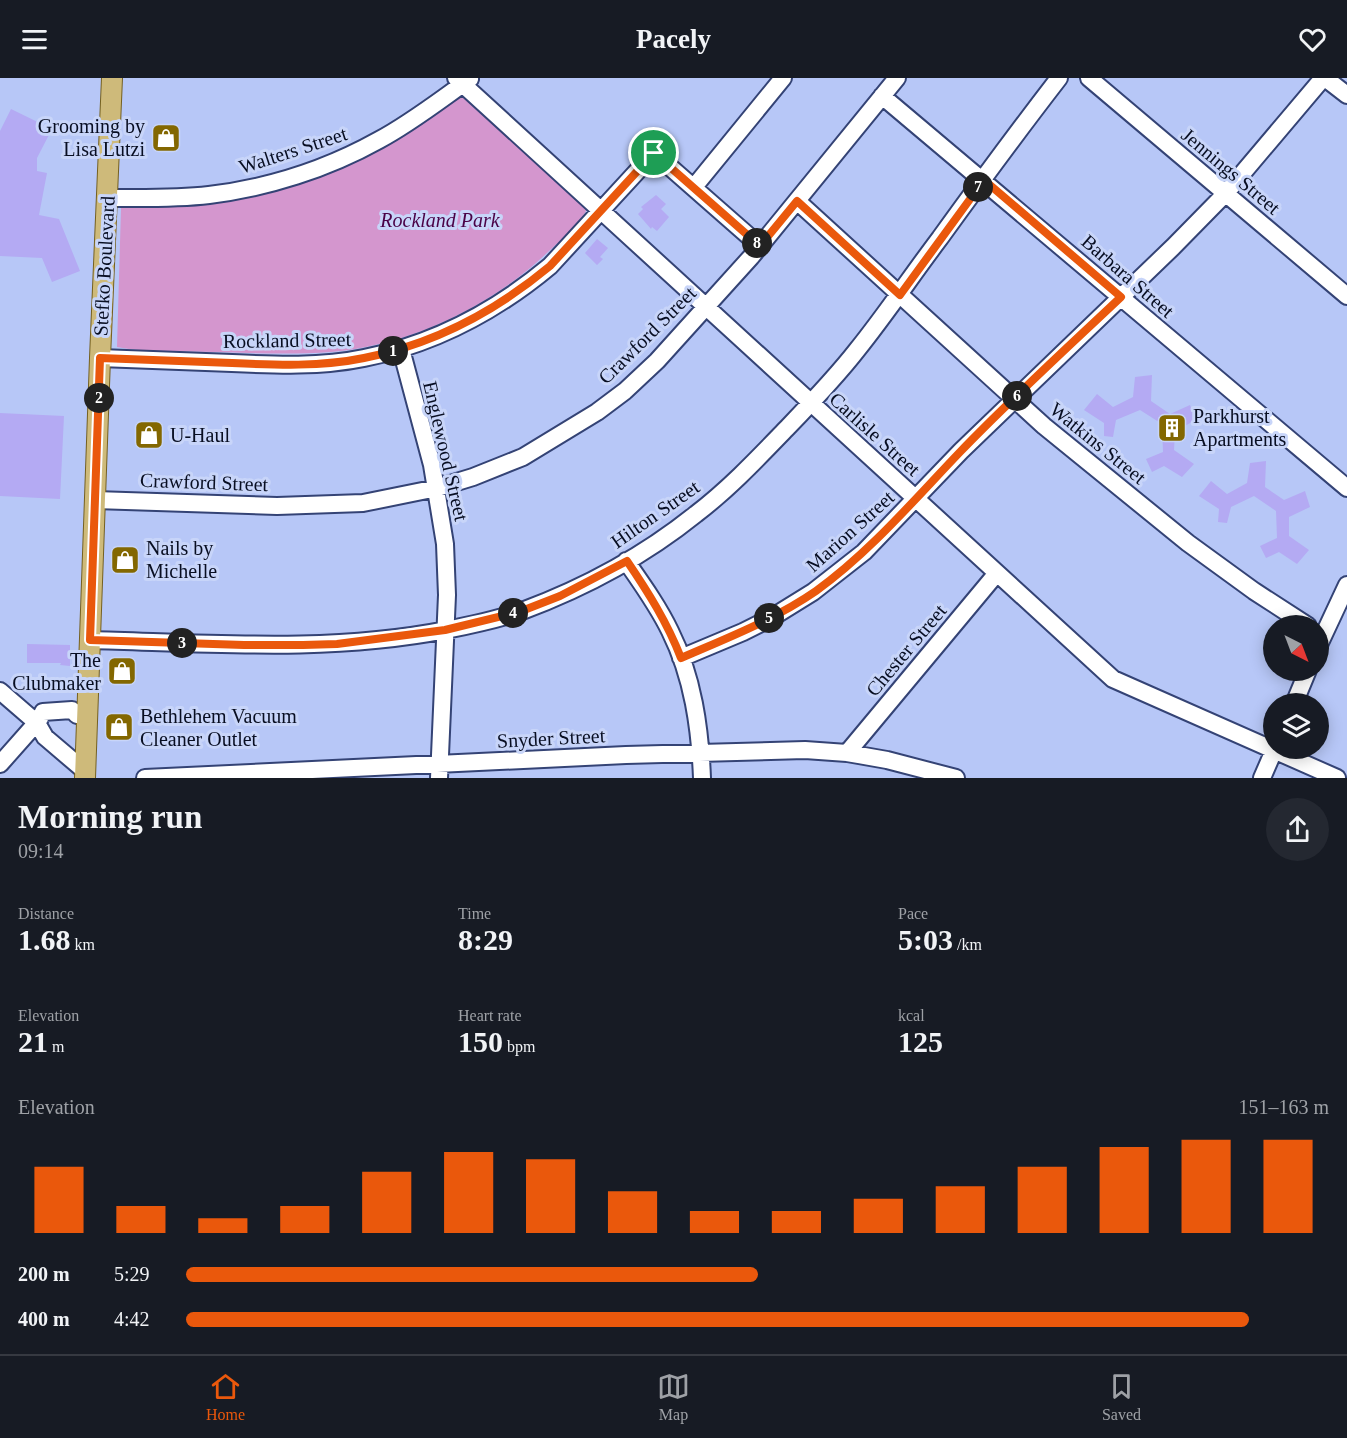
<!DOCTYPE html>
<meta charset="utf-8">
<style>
:root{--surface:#171b24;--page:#242831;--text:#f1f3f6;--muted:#9ea1a6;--line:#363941;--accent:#ea580c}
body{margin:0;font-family:"Times New Roman",serif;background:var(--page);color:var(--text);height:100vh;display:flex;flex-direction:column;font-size:22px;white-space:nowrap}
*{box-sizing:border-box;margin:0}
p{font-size:20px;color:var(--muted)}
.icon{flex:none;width:33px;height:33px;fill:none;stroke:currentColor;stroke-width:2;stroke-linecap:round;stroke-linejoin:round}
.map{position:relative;height:700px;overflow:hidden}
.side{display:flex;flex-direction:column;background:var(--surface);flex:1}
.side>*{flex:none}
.needle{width:39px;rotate:138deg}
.tools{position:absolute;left:1263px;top:537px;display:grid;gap:12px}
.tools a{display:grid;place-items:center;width:66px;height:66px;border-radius:50%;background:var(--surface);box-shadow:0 3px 15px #0003;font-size:30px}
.pin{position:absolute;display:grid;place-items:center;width:51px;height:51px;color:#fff;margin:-26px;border:3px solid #fff;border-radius:50%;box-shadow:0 2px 6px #0007}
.km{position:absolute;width:30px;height:30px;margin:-15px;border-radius:50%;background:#222;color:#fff;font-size:16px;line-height:30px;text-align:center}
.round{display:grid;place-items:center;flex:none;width:63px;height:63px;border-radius:32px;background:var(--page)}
.headline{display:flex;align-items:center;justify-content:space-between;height:102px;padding:0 18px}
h1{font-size:33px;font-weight:600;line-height:45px}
.metrics{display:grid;grid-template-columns:repeat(3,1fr);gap:9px;height:102px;padding:6px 18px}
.metrics div{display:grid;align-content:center}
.metrics b{font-size:30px;font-weight:600}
.metrics small{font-size:16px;font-weight:400}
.metrics p{font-size:16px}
.chart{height:168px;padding:12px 18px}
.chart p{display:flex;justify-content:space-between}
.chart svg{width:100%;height:108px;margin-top:6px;stroke:var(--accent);stroke-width:6}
ul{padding:0 18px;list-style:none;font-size:20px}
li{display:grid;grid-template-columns:96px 72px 1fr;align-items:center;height:45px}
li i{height:15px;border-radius:8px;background:var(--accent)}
header{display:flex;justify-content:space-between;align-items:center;height:78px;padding:0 18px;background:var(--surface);font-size:27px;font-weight:600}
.tabs{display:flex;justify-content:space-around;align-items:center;height:84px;border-top:2px solid var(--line);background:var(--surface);font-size:16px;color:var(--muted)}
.tabs a{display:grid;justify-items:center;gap:3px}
.tabs .current{color:var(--accent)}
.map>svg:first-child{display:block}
.green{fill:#d496ce}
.building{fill:#b4aaf3}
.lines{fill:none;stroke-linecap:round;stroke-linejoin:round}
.minor-casing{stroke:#344375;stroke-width:20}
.major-casing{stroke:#746021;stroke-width:22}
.minor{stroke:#fff;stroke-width:16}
.major{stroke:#ceba7a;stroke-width:20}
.route-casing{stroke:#fff;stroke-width:12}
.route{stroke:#ea580c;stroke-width:8}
.labels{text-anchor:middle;stroke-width:6;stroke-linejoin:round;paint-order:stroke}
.poi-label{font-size:20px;fill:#080e22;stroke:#c8d5f9;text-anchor:start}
.street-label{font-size:20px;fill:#080e22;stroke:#c8d5f9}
.park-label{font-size:20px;font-style:italic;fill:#4a0247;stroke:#c8d5f9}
</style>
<header><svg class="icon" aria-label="menu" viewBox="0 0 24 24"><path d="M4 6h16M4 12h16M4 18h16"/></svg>Pacely<svg class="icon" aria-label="heart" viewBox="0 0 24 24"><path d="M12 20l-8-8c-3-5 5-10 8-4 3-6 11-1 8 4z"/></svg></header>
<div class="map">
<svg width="1347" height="700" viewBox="0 0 1347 700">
<rect width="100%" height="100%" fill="#b7c7f7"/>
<path class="green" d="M461,18H464L585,129L586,133C578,148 550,172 536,185C479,234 407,267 331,274C291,277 252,275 213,274C181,273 148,275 117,269L121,130L349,85L380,71Z"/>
<path class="building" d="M11,31L52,51L37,80V93L47,95L39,137L59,141L80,193L52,204L42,180L0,178V53Z
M656,117L666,126L661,131L669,139L657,153L652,149L651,151L638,136L643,131L641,129Z
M597,161L608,170L600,179L603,181L597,187L585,175Z
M1152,297L1151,323L1170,336L1190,327L1196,342L1175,353L1174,372L1194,386L1182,399L1164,388L1152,394L1146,381L1163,374L1162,346L1140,332L1116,342L1113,359L1104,358V345L1084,332L1097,316L1113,329L1133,319L1135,299Z
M0,335L64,338L60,421L0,418Z
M140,347L161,348L160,369L139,368Z
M1266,383L1265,409L1284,422L1305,413L1310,429L1289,439V458L1309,472L1297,486L1279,474L1266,480L1260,468L1277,460L1276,433L1254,418L1231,429L1227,445L1218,444L1219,431L1199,418L1211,403L1227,416L1247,405L1250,385Z
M27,566L70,567V588L60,587L61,585H27Z"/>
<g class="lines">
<g class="minor-casing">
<path id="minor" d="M456,0L1113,601L1337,700
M1089,0L1347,218
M1325,0L1347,17
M882,18L1347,410
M694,109L783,0
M108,120C141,120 176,121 209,117C267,110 327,91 379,62C411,45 440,22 470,1
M797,123L1044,348L1188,465L1254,513L1308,548
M401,271L432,387L445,466L447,517L439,700
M100,280C144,282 188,283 232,285C276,287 321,289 364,280C434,266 496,233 550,188L654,75L760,168
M95,422L277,428L363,425L437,410L473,399L523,379L597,334L625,313L657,283L751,179L897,0
M626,483C642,506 658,528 670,553C693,599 700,650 702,700
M90,562C209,565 329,575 446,552C471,547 499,541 522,533C584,510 645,477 696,436C730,410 759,379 788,349C812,324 836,299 857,272C886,236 912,197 940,160C979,106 1018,53 1059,0
M1318,569L1347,507
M681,580L743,554L771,540L813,514L864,474L961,373L1173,169L1225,116L1323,0
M0,613L37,645L45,659L85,693
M1294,626L1308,592
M847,675L997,495
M0,686L39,642L43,634L72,632L77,637L88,638
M145,700L626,677L805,672L847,675L887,682L956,700
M1262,700L1275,670"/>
</g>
<g class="major-casing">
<path id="major" d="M85,700L100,280L112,0"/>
</g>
<use href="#minor" class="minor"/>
<use href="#major" class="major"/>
</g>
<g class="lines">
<g class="route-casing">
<path id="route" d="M654,75L760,168L797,123L900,217L984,102L1121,219C1067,270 1012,320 960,374C914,422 870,474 816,513C774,542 727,560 681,580C667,544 648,514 627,483L560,518L519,534L445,552L337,566L303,567H244L90,562L100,280C144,282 188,283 232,285C276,287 321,289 364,280C434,266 496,233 550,188Z"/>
</g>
<use href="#route" class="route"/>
</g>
<defs>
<g id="shop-square" transform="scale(1.5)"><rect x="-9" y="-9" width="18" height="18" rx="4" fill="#836700" stroke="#c8d5f9"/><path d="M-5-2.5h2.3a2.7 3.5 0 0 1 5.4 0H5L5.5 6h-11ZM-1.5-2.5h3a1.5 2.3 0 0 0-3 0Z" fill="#fff"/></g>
<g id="building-square" transform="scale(1.5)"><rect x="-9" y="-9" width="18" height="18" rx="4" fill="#836700" stroke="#c8d5f9"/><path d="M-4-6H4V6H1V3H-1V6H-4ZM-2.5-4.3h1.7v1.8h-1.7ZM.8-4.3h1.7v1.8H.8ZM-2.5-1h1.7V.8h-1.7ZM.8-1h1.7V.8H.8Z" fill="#fff"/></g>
</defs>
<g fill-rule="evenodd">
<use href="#shop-square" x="166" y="60"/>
<use href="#building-square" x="1172" y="350"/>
<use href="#shop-square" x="149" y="357"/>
<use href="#shop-square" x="125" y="482"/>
<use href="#shop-square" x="122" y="593"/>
<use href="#shop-square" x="119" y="649"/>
</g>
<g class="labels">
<g class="poi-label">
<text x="145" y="55" text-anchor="end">Grooming by<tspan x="145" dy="23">Lisa Lutzi</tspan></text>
<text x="1193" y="345">Parkhurst<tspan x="1193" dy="23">Apartments</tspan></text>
<text x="170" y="364">U-Haul</text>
<text x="146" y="477">Nails by<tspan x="146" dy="23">Michelle</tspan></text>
<text x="101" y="589" text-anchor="end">The<tspan x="101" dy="23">Clubmaker</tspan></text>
<text x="140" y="645">Bethlehem Vacuum<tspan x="140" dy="23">Cleaner Outlet</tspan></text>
</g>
<g class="street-label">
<text transform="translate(293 72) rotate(-18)" y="7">Walters Street</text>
<text transform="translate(1231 93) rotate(40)" y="7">Jennings Street</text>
<text transform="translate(104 188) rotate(-87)" y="7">Stefko Boulevard</text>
<text transform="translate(1128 198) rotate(41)" y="7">Barbara Street</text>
<text transform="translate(647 257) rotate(-45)" y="7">Crawford Street</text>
<text transform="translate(287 262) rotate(-1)" y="7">Rockland Street</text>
<text transform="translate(875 356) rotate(42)" y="7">Carlisle Street</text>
<text transform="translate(1098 365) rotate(39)" y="7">Watkins Street</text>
<text transform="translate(446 373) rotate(77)" y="7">Englewood Street</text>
<text transform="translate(204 404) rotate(2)" y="7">Crawford Street</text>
<text transform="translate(655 436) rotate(-35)" y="7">Hilton Street</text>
<text transform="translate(850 453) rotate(-42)" y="7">Marion Street</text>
<text transform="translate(906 572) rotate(-50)" y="7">Chester Street</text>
<text transform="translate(551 660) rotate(-3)" y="7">Snyder Street</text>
</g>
<g class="park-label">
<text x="440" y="149">Rockland Park</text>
</g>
</g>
</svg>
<div class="tools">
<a><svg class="needle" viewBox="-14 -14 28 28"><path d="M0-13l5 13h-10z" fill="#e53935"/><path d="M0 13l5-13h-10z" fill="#9ea1a6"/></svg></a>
<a><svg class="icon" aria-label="layers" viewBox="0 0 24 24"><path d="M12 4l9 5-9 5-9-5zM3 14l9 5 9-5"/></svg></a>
</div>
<div class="pin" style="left:654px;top:75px;background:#1e9e55"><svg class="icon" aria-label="arrive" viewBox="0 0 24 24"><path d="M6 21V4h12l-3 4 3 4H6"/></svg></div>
<b class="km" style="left:393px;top:273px">1</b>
<b class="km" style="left:99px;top:320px">2</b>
<b class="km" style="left:182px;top:565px">3</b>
<b class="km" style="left:513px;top:535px">4</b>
<b class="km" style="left:769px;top:540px">5</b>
<b class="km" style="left:1017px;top:318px">6</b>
<b class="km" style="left:978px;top:109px">7</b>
<b class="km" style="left:757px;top:165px">8</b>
</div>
<section class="side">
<div class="headline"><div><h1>Morning run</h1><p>09:14</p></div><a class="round"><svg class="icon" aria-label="share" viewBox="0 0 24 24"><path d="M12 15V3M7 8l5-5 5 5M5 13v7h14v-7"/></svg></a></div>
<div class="metrics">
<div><p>Distance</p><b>1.68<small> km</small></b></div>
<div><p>Time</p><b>8:29</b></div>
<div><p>Pace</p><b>5:03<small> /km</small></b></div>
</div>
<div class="metrics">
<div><p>Elevation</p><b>21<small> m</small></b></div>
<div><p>Heart rate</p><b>150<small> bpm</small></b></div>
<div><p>kcal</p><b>125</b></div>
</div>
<div class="chart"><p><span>Elevation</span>151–163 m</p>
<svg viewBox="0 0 160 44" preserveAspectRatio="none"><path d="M5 44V17M15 44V33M25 44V38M35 44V33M45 44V19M55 44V11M65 44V14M75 44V27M85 44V35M95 44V35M105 44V30M115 44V25M125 44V17M135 44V9M145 44V6M155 44V6"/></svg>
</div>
<ul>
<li><b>200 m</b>5:29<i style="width:50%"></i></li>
<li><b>400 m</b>4:42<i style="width:93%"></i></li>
</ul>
</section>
<nav class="tabs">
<a class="current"><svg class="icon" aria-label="home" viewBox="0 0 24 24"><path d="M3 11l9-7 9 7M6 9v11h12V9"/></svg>Home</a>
<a><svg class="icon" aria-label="map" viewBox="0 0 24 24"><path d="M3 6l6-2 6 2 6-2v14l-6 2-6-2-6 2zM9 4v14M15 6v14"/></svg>Map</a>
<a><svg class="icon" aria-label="saved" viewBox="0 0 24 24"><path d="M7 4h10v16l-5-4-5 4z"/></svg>Saved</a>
</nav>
